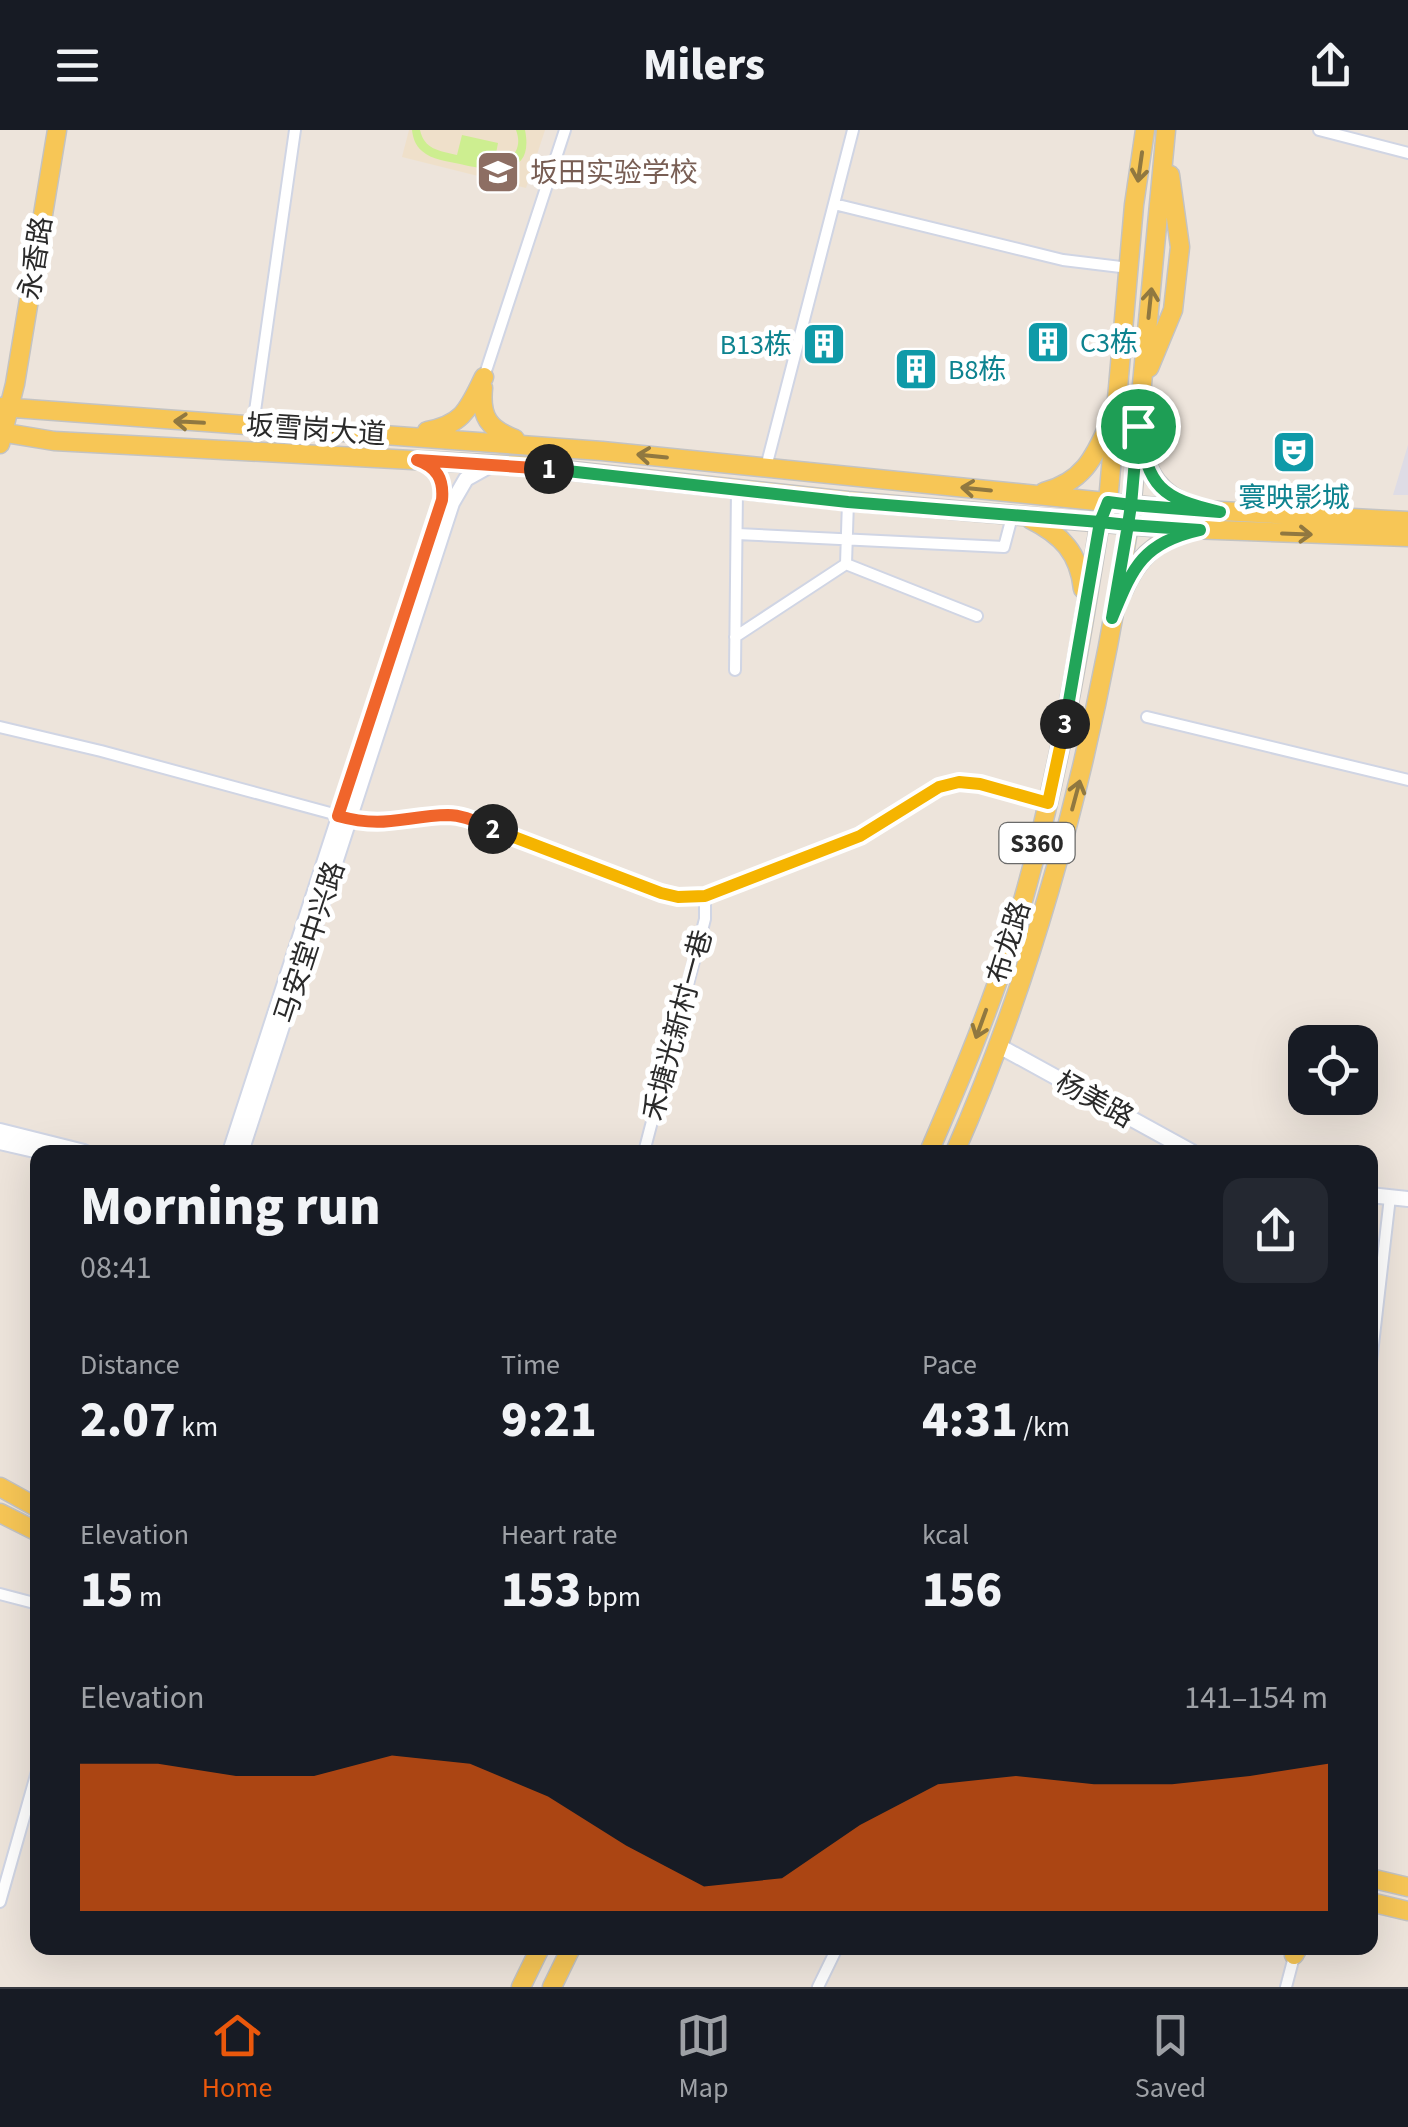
<!DOCTYPE html>
<meta charset="utf-8">
<style>
:root{--surface:#171b24;--page:#242831;--text:#f1f3f6;--muted:#9ea1a6;--line:#363941;--accent:#ea580c}
body{margin:0;font-family:"Source Sans 3","Noto Sans SC",sans-serif;background:var(--page);color:var(--text);height:100vh;display:flex;flex-direction:column;font-size:38px;white-space:nowrap}
*{box-sizing:border-box;margin:0}
p{font-size:32px;color:var(--muted)}
.icon{flex:none;width:55px;height:55px;fill:none;stroke:currentColor;stroke-width:2;stroke-linecap:round;stroke-linejoin:round}
.map{position:relative;flex:1;overflow:hidden}
.sheet{position:absolute;left:30px;top:1015px;width:1348px;height:810px;display:flex;flex-direction:column;background:var(--surface);border-radius:20px;box-shadow:0 10px 40px #0002}
.sheet>*{flex:none}
.fabs{position:absolute;left:1288px;top:895px;display:grid;gap:20px}
.fabs a{display:grid;place-items:center;width:90px;height:90px;border-radius:20px;background:var(--surface);box-shadow:0 10px 40px #0002;font-size:50px}
.pin{position:absolute;display:grid;place-items:center;width:85px;height:85px;color:#fff;margin:-42px;border:5px solid #fff;border-radius:50%;box-shadow:0 2px 10px #0007}
.km{position:absolute;width:50px;height:50px;margin:-25px;border-radius:50%;background:#222;color:#fff;font-size:28px;line-height:50px;text-align:center}
.round{display:grid;place-items:center;flex:none;width:105px;height:105px;border-radius:20px;background:var(--page)}
.headline{display:flex;align-items:center;justify-content:space-between;height:170px;padding:0 50px}
h1{font-size:55px;font-weight:800;line-height:75px}
.metrics{display:grid;grid-template-columns:repeat(3,1fr);gap:15px;height:170px;padding:10px 50px}
.metrics div{display:grid;align-content:center}
.metrics b{font-size:50px;font-weight:800}
.metrics small{font-size:28px;font-weight:400}
.metrics p{font-size:28px}
.chart{height:280px;padding:20px 50px}
.chart p{display:flex;justify-content:space-between}
.chart svg{width:100%;height:180px;margin-top:10px;fill:var(--accent);opacity:.7}
header{display:flex;justify-content:space-between;align-items:center;height:130px;padding:0 50px;background:var(--surface);font-size:45px;font-weight:800}
.menu{display:flex;justify-content:space-around;align-items:center;height:140px;border-top:2px solid var(--line);background:var(--surface);font-size:28px;color:var(--muted)}
.menu a{display:grid;justify-items:center;gap:5px}
.menu .current{color:var(--accent)}
.map>svg:first-child{display:block}
.industrial{fill:#dedce5}
.education{fill:#efe0ca}
.pitch{fill:#cdee90}
.lines{fill:none;stroke-linecap:round;stroke-linejoin:round}
.minor-casing{stroke:#d0d5e4;stroke-width:14}
.tertiary-casing{stroke:#d0d5e4;stroke-width:18}
.primary-casing{stroke:#c3c3c3;stroke-width:21}
.minor{stroke:#fff;stroke-width:10}
.tertiary{stroke:#fff;stroke-width:14}
.primary{stroke:#f7c656;stroke-width:18}
.oneway{stroke:#907840}
.split-1-casing{stroke:#fff;stroke-width:20}
.split-2-casing{stroke:#fff;stroke-width:20}
.split-3-casing{stroke:#fff;stroke-width:20}
.split-4-casing{stroke:#fff;stroke-width:20}
.split-1{stroke:#22a559;stroke-width:12}
.split-2{stroke:#f0652b;stroke-width:12}
.split-3{stroke:#f5b400;stroke-width:12}
.split-4{stroke:#22a559;stroke-width:12}
.labels{text-anchor:middle;stroke-width:10;stroke-linejoin:round;paint-order:stroke}
.shield{fill:#fff;stroke:#6a6a6a;stroke-width:2.5}
.shield-label{font-size:25px;font-weight:bold;fill:#2a2a2a}
.education-label{font-size:28px;fill:#785e54;stroke:#fff;text-anchor:start}
.street-label{font-size:28px;fill:#2a2a2a;stroke:#fff}
.culture-label{font-size:28px;fill:#0d838f;stroke:#fff;text-anchor:start}
</style>
<header><svg class="icon" aria-label="menu" viewBox="0 0 24 24"><path d="M4 6h16M4 12h16M4 18h16"/></svg>Milers<svg class="icon" aria-label="share" viewBox="0 0 24 24"><path d="M12 15V3M7 8l5-5 5 5M5 13v7h14v-7"/></svg></header>
<div class="map">
<svg width="1408" height="1857" viewBox="0 0 1408 1857">
<rect width="100%" height="100%" fill="#ede4db"/>
<path class="industrial" d="M1408,315V365H1393Z"/>
<path class="education" d="M409,0H545L526,58L402,27Z"/>
<path class="pitch" d="M412,0H420C424,19 439,21 457,25L462,5L498,13L494,34C513,32 523,18 516,0H525C535,49 490,41 460,34C447,31 432,30 422,21C415,15 413,8 412,0Z"/>
<g class="lines">
<g class="minor-casing">
<path id="minor" d="M1319,0L1408,23
M834,74L1063,130L1129,138
M484,247L565,0
M253,295L295,0
M766,337L853,0
M737,404L1004,417L1013,383
M846,434L848,371
M735,507L846,434L977,486
M735,540L737,360
M1147,587L1408,650
M0,597L101,621L367,693L446,685L462,687L678,767L715,764L860,706L939,657L959,652L980,654L1048,673
M644,1022L705,789V766
M1370,1241L1390,1067
M0,1464L38,1474
M0,1772L38,1638
M818,1857L837,1818
M1286,1857L1295,1823"/>
</g>
<g class="tertiary-casing">
<path id="tertiary" d="M999,916L1192,1022
M0,1001L84,1022
M0,1012L43,1022
M230,1022L442,371C444,353 439,339 422,332
M241,1022L452,373L466,349L491,335
M1370,1065L1408,1069"/>
</g>
<g class="primary-casing">
<path id="primary" d="M1149,238L1173,180L1180,117L1170,45
M483,258C480,287 489,299 515,309
M0,277L602,321L1165,378L1408,391
M427,301C464,294 468,279 484,247
M0,302L54,311L526,336L848,371L1163,398L1408,407
M0,314L15,254L57,0
M1141,314C1147,344 1161,365 1190,375
M1044,362C1082,352 1094,329 1109,294
M1030,389C1062,405 1079,423 1083,459
M1123,461C1136,431 1153,412 1185,403
M929,1022C957,957 985,891 1007,824C1052,683 1077,537 1100,391L1108,372L1134,75L1145,0
M955,1022C1043,822 1096,610 1129,394C1135,351 1137,308 1141,265C1149,177 1158,88 1166,0
M0,1357L38,1378
M0,1383L38,1402
M1370,1748L1408,1757
M1370,1772L1408,1781
M1294,1825L1298,1818
M521,1857L540,1818
M552,1857L571,1818"/>
</g>
<use href="#minor" class="minor"/>
<use href="#tertiary" class="tertiary"/>
<use href="#primary" class="primary"/>
</g>
<defs><path id="oneway-shaft" d="M-6 0H5M1.5-3L5.5 0L1.5 3" fill="none" stroke-width="1.6" stroke-linecap="round" stroke-linejoin="round" transform="scale(2.5)"/></defs>
<g class="oneway">
<use href="#oneway-shaft" transform="translate(1140 37) rotate(98)"/>
<use href="#oneway-shaft" transform="translate(1150 173) rotate(-84)"/>
<use href="#oneway-shaft" transform="translate(189 292) rotate(-177)"/>
<use href="#oneway-shaft" transform="translate(652 326) rotate(-174)"/>
<use href="#oneway-shaft" transform="translate(976 359) rotate(-174)"/>
<use href="#oneway-shaft" transform="translate(1297 404) rotate(2)"/>
<use href="#oneway-shaft" transform="translate(1076 665) rotate(-75)"/>
<use href="#oneway-shaft" transform="translate(981 894) rotate(110)"/>
</g>
<g class="lines">
<g class="split-1-casing">
<path id="split-1" d="M549,339L848,372L1100,392L1108,372L1131,375L1138,296"/>
</g>
<g class="split-2-casing">
<path id="split-2" d="M493,699C478,693 464,685 448,685C404,686 385,699 338,686L442,370C444,349 437,337 417,330L549,339"/>
</g>
<g class="split-3-casing">
<path id="split-3" d="M493,699L661,763L678,767L705,766L860,706L939,657L959,652L980,654L1048,673L1065,594"/>
</g>
<g class="split-4-casing">
<path id="split-4" d="M1065,594L1100,392L1128,395L1112,488C1133,437 1142,413 1200,400L1128,395L1131,375L1220,382C1160,368 1149,358 1138,296"/>
</g>
<use href="#split-1" class="split-1"/>
<use href="#split-2" class="split-2"/>
<use href="#split-3" class="split-3"/>
<use href="#split-4" class="split-4"/>
</g>
<defs>
<g id="school-square" transform="scale(2.25)"><rect x="-9" y="-9" width="18" height="18" rx="4" fill="#8d6e63" stroke="#fff"/><path d="M0-5L7-2L0 1L-7-2ZM-4 1L0 2.5L4 1V4Q0 6-4 4Z" fill="#fff"/></g>
<g id="building-square" transform="scale(2.25)"><rect x="-9" y="-9" width="18" height="18" rx="4" fill="#0f9aa8" stroke="#fff"/><path d="M-4-6H4V6H1V3H-1V6H-4ZM-2.5-4.3h1.7v1.8h-1.7ZM.8-4.3h1.7v1.8H.8ZM-2.5-1h1.7V.8h-1.7ZM.8-1h1.7V.8H.8Z" fill="#fff"/></g>
<g id="theatre-square" transform="scale(2.25)"><rect x="-9" y="-9" width="18" height="18" rx="4" fill="#0f9aa8" stroke="#fff"/><path d="M-5-5.5Q0-4 5-5.5V0Q5 5 0 6Q-5 5-5 0ZM-3.3-2.5H-1v1.5H-3.3ZM1-2.5H3.3v1.5H1ZM-2.8 1Q0 5.5 2.8 1Z" fill="#fff"/></g>
</defs>
<g fill-rule="evenodd">
<use href="#school-square" x="498" y="42"/>
<use href="#building-square" x="1048" y="212"/>
<use href="#building-square" x="824" y="214"/>
<use href="#building-square" x="916" y="239"/>
<use href="#theatre-square" x="1294" y="322"/>
</g>
<g class="labels">
<rect class="shield" x="999.5" y="693" width="75" height="40" rx="8"/>
<g class="shield-label">
<text x="1037" y="722">S360</text>
</g>
<g class="education-label">
<text x="530" y="52">坂田实验学校</text>
</g>
<g class="street-label">
<text transform="translate(35 128) rotate(-81)" y="10">永香路</text>
<text transform="translate(316 299) rotate(4)" y="10">坂雪岗大道</text>
<text transform="translate(309 812) rotate(-72)" y="10">马安堂中兴路</text>
<text transform="translate(1008 812) rotate(-73)" y="10">布龙路</text>
<text transform="translate(677 895) rotate(-75)" y="10">禾塘光新村一巷</text>
<text transform="translate(1095 969) rotate(29)" y="10">杨美路</text>
</g>
<g class="culture-label">
<text x="1080" y="222">C3栋</text>
<text x="792" y="224" text-anchor="end">B13栋</text>
<text x="948" y="249">B8栋</text>
<text x="1294" y="377" text-anchor="middle">寰映影城</text>
</g>
</g>
</svg>
<div class="fabs">
<a><svg class="icon" aria-label="locate" viewBox="0 0 24 24"><circle cx="12" cy="12" r="6"/><path d="M12 2v4M12 18v4M2 12h4M18 12h4"/></svg></a>
</div>
<div class="pin" style="left:1138px;top:296px;background:#1e9e55"><svg class="icon" aria-label="arrive" viewBox="0 0 24 24"><path d="M6 21V4h12l-3 4 3 4H6"/></svg></div>
<b class="km" style="left:549px;top:339px">1</b>
<b class="km" style="left:493px;top:699px">2</b>
<b class="km" style="left:1065px;top:594px">3</b>
<section class="sheet">
<div class="headline"><div><h1>Morning run</h1><p>08:41</p></div><a class="round"><svg class="icon" aria-label="share" viewBox="0 0 24 24"><path d="M12 15V3M7 8l5-5 5 5M5 13v7h14v-7"/></svg></a></div>
<div class="metrics">
<div><p>Distance</p><b>2.07<small> km</small></b></div>
<div><p>Time</p><b>9:21</b></div>
<div><p>Pace</p><b>4:31<small> /km</small></b></div>
</div>
<div class="metrics">
<div><p>Elevation</p><b>15<small> m</small></b></div>
<div><p>Heart rate</p><b>153<small> bpm</small></b></div>
<div><p>kcal</p><b>156</b></div>
</div>
<div class="chart"><p><span>Elevation</span>141–154 m</p>
<svg viewBox="0 0 160 44" preserveAspectRatio="none"><path d="M0 44V8L10 8L20 11L30 11L40 6L50 8L60 16L70 28L80 38L90 36L100 23L110 13L120 11L130 13L140 13L150 11L160 8V44z"/></svg>
</div>
</section>
</div>
<nav class="menu">
<a class="current"><svg class="icon" aria-label="home" viewBox="0 0 24 24"><path d="M3 11l9-7 9 7M6 9v11h12V9"/></svg>Home</a>
<a><svg class="icon" aria-label="map" viewBox="0 0 24 24"><path d="M3 6l6-2 6 2 6-2v14l-6 2-6-2-6 2zM9 4v14M15 6v14"/></svg>Map</a>
<a><svg class="icon" aria-label="saved" viewBox="0 0 24 24"><path d="M7 4h10v16l-5-4-5 4z"/></svg>Saved</a>
</nav>
